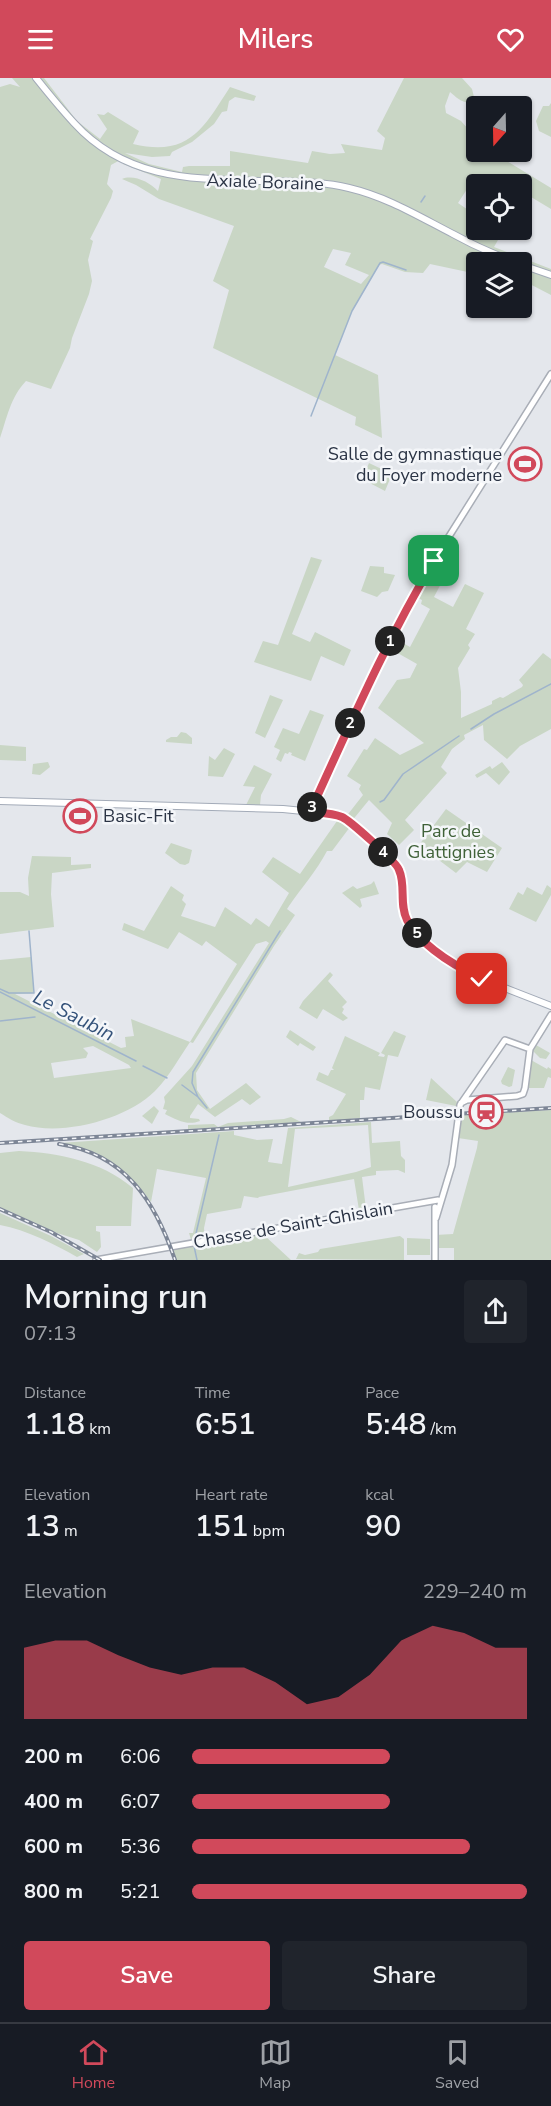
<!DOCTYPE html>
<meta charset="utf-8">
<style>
:root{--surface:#171b24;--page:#20242c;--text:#f1f3f6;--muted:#9ea1a6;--line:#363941;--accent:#d1495b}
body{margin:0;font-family:"Nunito Sans",sans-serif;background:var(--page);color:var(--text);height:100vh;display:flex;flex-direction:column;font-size:22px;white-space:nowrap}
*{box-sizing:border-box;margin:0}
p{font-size:20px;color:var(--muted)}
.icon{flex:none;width:33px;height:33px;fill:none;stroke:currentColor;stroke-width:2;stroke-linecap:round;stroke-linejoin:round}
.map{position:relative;height:1182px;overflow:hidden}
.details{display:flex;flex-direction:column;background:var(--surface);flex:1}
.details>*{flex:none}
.needle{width:39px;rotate:200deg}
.fabs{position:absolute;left:466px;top:18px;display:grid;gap:12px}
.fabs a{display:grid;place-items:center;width:66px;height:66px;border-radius:6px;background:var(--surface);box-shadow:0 2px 4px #0004;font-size:30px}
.pin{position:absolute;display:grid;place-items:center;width:51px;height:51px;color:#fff;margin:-26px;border-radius:12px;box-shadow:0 3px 9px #0006}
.km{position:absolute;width:30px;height:30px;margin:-15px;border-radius:50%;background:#222;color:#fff;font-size:16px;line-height:30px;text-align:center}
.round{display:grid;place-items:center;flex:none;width:63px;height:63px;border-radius:6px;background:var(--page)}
.head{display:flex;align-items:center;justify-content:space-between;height:102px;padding:0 24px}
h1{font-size:33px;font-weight:600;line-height:45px}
.metrics{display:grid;grid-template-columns:repeat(3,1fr);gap:9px;height:102px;padding:6px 24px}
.metrics div{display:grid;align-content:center}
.metrics b{font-size:30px;font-weight:600}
.metrics small{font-size:16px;font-weight:400}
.metrics p{font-size:16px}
.chart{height:168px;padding:12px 24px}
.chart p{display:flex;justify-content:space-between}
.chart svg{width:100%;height:108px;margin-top:6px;fill:var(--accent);opacity:.7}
.action{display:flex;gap:12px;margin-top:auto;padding:12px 24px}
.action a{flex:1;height:69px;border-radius:6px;background:var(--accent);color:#fff;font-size:24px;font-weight:600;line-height:69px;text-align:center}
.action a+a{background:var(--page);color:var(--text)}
ul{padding:0 24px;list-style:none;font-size:20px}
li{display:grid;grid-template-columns:96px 72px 1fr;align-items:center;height:45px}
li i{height:15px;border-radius:8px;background:var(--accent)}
header{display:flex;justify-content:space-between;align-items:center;height:78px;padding:0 24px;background:var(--accent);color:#fff;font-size:27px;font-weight:600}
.tab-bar{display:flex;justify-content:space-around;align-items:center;height:84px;border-top:2px solid var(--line);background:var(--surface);font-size:16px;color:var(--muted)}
.tab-bar a{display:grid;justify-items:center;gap:3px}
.tab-bar .active{color:var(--accent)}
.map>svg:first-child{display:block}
.green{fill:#c9d6c5;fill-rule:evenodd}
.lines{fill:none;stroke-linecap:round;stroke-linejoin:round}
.stream{stroke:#9fb4cc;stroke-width:1.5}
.secondary-casing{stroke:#a9aeb7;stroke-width:8}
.primary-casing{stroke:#a3abb8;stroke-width:8}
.secondary{stroke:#fff;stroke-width:5}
.primary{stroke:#fff;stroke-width:6}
.rail-casing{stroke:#7d8696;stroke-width:4}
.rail{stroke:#f4f6f9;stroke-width:1.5;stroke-dasharray:4.5;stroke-linecap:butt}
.route-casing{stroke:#fff;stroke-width:12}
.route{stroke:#d1495b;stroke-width:8}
.labels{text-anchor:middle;stroke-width:5;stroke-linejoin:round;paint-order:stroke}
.street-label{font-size:18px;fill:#2b3445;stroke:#f4f6f9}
.poi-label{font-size:18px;fill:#2b3445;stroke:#f4f6f9;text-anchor:end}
.park-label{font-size:18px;fill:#3f6138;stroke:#f4f6f9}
.water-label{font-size:20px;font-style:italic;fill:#34527a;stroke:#f4f6f9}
</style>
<header><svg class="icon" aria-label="menu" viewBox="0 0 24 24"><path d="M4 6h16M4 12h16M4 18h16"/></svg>Milers<svg class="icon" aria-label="heart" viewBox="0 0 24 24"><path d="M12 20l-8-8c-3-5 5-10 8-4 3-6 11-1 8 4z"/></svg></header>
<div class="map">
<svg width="551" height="1182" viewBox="0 0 551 1182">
<rect width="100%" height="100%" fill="#e4e7ec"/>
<path class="green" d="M12,0H33L66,41L39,0H44L77,43L100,61L107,51L97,36L104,37L108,34L139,53L133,66C189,79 203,51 230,9L256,18L254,23L235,19L229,23L227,33L222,34L214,46L192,64L172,74L170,78L152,79L125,75L149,86L182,94L183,89L189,88H230V73L308,85L312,73L330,76L345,75L341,66L382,72L385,60L377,53L404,0H462L472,11L475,23C465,28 457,20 450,14L445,28L446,35L461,43L477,61V74H492L551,110V131L526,116L522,121V106H479L473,102L458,125L477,138V152H497L502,155L494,169L551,191V217L522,202V184H477V196L430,186L423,195L405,194L382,186L379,187L352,233L335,277L378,297L382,360L355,347L356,339L213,270L229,212L213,203L234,148L159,121L136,107L122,101C133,96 150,104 158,113L161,101L123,86L122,81L111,87L107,106L113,113L111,120L90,161L93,163L88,182L92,203L89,216L72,260L70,270L51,311L26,303C10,320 7,340 0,360V9L10,6L20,9ZM333,171L351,175L345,187L369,197L361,206L324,189Z
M551,25V59L539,53L536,43L543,28H549Z
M369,385L392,396L385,413L362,401Z
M311,479L322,482L292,556L310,564L315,554L351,572L344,588L321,578L311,603L254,584L263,563L278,567Z
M370,488L384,489V495L395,497L388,513L382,514L377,519L361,513Z
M436,494L446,496L434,519L453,529L465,506L484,515L466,551L475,556L468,567L470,570L458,590L461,614V640L492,626V623L500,619L503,620L522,609L523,607L519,602L543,575L551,581V651L520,668L507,681L484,662L483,647L464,657L465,661L452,671L441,689L447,695L405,742L414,752L399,767L387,756L392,745L369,722L351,744L345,740L363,717L359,711L361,707L347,698L364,671L367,672L375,660L400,677L424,665L378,630L397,602L410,600L417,586L387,569L392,559L410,569L430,531L421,526L422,522L414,518L426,500Z
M270,617L283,622L265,660L255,655Z
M310,632L324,637L305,683L291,677L292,675L289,674L288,676L285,675L281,684L276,681L280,672L274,669L283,650L299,656Z
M181,654L186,655L192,660V666L166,664V662L171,659H177Z
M0,667L26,669V683L0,682Z
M224,670L235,676L223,699L208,698L209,678L215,682Z
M48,684L50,689L40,697L32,696L33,686Z
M502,684L510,694L499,707L486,695L477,700L475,697L490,688L492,691Z
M254,687L272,696L261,717L260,727H246L255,709L243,708Z
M446,731L502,770L487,794L467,784L456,795L419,767Z
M337,743L343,746L346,744L353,749H350L332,773H327C316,794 302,809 289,828L287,831L295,837L274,868L196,995L197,1012L210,1031L246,1005L261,1019L250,1027L242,1021L215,1039L198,1026L190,1038V1040L199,1041L200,1043C187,1048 177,1042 165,1036L167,1032L163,1031L165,1024L164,1019L192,988L269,865L266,863L256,866L193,965L190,964C179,980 169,999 155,1013C127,1041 64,1058 25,1047C16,1045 8,1040 0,1035V882L31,879L34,915L15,916L121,970L126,969L125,959L134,958L131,941L190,964L237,886L206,863L202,868L179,854L168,871L122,852L124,845L144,853L171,808L184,817L182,822L186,826L181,838L215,849L225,829L251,847L256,840L269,849L289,815L262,794L273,779L300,796ZM93,968L129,987L131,990L54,1000L51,985L86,980L88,975L83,970Z
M171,765L192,772L189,785L185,787L180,786L165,775Z
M32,778L71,779V787L91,786V790L52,795L51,816L54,849L0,856V814H20L29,818L28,800Z
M374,803L379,816L360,821L362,828L360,830L342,815L353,808L357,811L371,806Z
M547,807L551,810V817L536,844L509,831L518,814L523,817L527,809L542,817Z
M330,894L333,897L328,903L347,924L342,929L344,931L342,935L348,940L343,943L323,931L317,941L299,930L303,923Z
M290,952L316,969L313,973L300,965L298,968L286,959Z
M394,953L406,958L398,979L388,977L380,1012L365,1009L364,1022H360V1040L329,1043V1039L333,1037L346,1016L316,1002L319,994L328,998L331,992H334L332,990L345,958L380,975L378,978L384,979L385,977L381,975Z
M536,967L550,975L546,981L540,980L532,972Z
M531,982L547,991L548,989L551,991V1000L548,999L544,1010H528Z
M508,989L515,992L512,1008L509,1009L502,1006L501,1003Z
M431,1000L457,1024L456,1028L426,1022Z
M154,1028L159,1033L152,1046L142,1038Z
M551,1032V1182H454V1170H435V1157L453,1156L477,1070L478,1063L458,1060L462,1037Z
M291,1039L301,1044L188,1051V1047L214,1046L218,1049L228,1045L284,1041Z
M371,1044L372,1065L400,1063L401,1078L405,1082V1095L398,1092L376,1093V1097L362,1099L366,1131L359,1132L354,1101L259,1119L258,1120L244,1118L241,1130L207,1136L204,1150L205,1163L192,1165L189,1155H193L206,1100L157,1091L151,1124C129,1092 98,1071 60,1065L234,1053V1057L257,1062L273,1061L268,1084L282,1086L288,1050ZM368,1047L371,1089L356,1094L288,1109L295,1051Z
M19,1073C59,1075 101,1083 133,1110L131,1148H96V1153L100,1154L101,1169L97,1174L79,1162L57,1155L0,1129V1075Z
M0,1135L51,1158L84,1176L77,1179C54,1166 27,1152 0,1147Z
M259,1155L265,1158L291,1182H176L172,1171Z
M400,1158L404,1161V1182L296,1181L299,1175L305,1177L318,1174L320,1171Z
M407,1160L430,1161V1177H407Z"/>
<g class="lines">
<path class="stream" d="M421,124L425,118
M311,338L352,233L380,185L383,184L406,192
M471,651L494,636L551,606
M380,724L384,722L403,696L459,658
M0,911L9,915H34L29,853
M0,914L136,983
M0,943L35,939
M143,988L167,1000
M182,1007L198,1019L207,1030
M198,1019L192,1005L193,994L280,853
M194,1164L219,1057
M194,1168L197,1182"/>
<g class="secondary-casing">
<path id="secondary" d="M310,737L336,672L407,530L443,468L551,296
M461,1025L467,1022L517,1018L523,1016L525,1010L530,971L551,937
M435,1129V1182
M436,1140L452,1087L460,1027L505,962L530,971
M96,1182L438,1122"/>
</g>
<g class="primary-casing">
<path id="primary" d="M36,0C48,15 61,31 74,45C126,102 192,101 263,103C292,104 321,103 349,110C387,119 418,138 453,156C473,167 493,176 515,184
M522,187L551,197
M0,723L283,731L333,736L351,744L399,791L403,829L407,841L413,851L435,872L460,889L482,901L551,928"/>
</g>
<use href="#secondary" class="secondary"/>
<use href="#primary" class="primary"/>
<g class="rail-casing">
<path id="rail" d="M0,1065L551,1030
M59,1066C125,1076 155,1123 175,1182
M0,1131L51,1154L100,1182"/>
</g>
<use href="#rail" class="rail"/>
</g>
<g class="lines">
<g class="route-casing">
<path id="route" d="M434,483C386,563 349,649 310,734C320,735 332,735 342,739C349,742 397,784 399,792C406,807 399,826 407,842C421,868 457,889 482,901"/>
</g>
<use href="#route" class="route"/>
</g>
<defs>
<g id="stadium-ring" transform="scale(1.725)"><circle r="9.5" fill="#f4f6f9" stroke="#d1495b" stroke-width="1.5"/><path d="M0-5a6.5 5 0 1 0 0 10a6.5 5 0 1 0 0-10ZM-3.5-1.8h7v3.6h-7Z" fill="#d1495b"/></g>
<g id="station-ring" transform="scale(1.725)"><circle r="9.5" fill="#f4f6f9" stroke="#d1495b" stroke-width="1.5"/><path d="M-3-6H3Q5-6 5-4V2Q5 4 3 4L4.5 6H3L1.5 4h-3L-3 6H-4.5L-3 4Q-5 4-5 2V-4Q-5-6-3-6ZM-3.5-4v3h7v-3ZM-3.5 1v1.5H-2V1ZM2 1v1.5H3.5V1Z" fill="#d1495b"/></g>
</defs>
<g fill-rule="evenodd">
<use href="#stadium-ring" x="525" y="386"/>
<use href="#stadium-ring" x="80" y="738"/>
<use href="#station-ring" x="486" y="1034"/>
</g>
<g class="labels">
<g class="street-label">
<text transform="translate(265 104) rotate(2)" y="6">Axiale Boraine</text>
<text transform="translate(293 1147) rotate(-10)" y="6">Chasse de Saint-Ghislain</text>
</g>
<g class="poi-label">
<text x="502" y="382">Salle de gymnastique<tspan x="502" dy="21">du Foyer moderne</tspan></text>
<text x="103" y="744" text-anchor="start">Basic-Fit</text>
<text x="463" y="1040">Boussu</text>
</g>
<g class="park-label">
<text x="451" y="759">Parc de<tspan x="451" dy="21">Glattignies</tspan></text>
</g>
<g class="water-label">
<text transform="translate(74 937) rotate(27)" y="7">Le Saubin</text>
</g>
</g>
</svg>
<div class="fabs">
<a><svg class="needle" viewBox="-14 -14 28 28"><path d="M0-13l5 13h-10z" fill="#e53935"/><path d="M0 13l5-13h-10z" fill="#9ea1a6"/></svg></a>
<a><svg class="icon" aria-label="locate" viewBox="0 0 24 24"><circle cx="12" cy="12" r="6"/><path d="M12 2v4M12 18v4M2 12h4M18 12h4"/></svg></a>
<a><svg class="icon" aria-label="layers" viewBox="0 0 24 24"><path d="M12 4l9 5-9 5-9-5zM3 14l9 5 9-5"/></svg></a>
</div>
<div class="pin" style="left:434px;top:483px;background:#1e9e55"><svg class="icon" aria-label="arrive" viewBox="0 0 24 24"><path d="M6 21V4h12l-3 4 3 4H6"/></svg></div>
<div class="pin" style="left:482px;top:901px;background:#d93025"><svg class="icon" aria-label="check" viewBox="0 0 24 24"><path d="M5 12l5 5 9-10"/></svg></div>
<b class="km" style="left:390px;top:563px">1</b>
<b class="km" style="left:350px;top:645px">2</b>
<b class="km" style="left:312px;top:729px">3</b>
<b class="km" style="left:383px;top:774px">4</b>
<b class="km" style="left:417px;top:855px">5</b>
</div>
<section class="details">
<div class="head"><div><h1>Morning run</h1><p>07:13</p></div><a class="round"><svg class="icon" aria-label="share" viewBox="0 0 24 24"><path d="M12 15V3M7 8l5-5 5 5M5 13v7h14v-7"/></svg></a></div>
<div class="metrics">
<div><p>Distance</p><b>1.18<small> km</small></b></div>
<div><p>Time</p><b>6:51</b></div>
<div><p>Pace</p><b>5:48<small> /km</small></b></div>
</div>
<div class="metrics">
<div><p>Elevation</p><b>13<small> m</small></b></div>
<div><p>Heart rate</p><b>151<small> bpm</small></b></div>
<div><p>kcal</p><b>90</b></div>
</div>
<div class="chart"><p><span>Elevation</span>229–240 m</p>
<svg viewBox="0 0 160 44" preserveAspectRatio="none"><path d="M0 44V15L10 12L20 12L30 18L40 23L50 26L60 23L70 23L80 29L90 38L100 35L110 26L120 12L130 6L140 9L150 15L160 15V44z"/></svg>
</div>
<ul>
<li><b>200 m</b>6:06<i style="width:59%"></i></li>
<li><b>400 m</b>6:07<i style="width:59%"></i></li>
<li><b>600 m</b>5:36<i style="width:83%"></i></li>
<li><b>800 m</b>5:21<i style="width:100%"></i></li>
</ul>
<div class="action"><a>Save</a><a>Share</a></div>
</section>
<nav class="tab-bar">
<a class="active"><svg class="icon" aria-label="home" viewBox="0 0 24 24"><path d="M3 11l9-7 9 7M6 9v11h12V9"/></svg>Home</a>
<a><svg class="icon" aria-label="map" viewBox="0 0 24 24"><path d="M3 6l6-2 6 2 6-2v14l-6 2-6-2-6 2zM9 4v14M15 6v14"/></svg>Map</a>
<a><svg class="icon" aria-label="saved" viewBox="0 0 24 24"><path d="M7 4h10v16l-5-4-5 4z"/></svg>Saved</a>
</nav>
